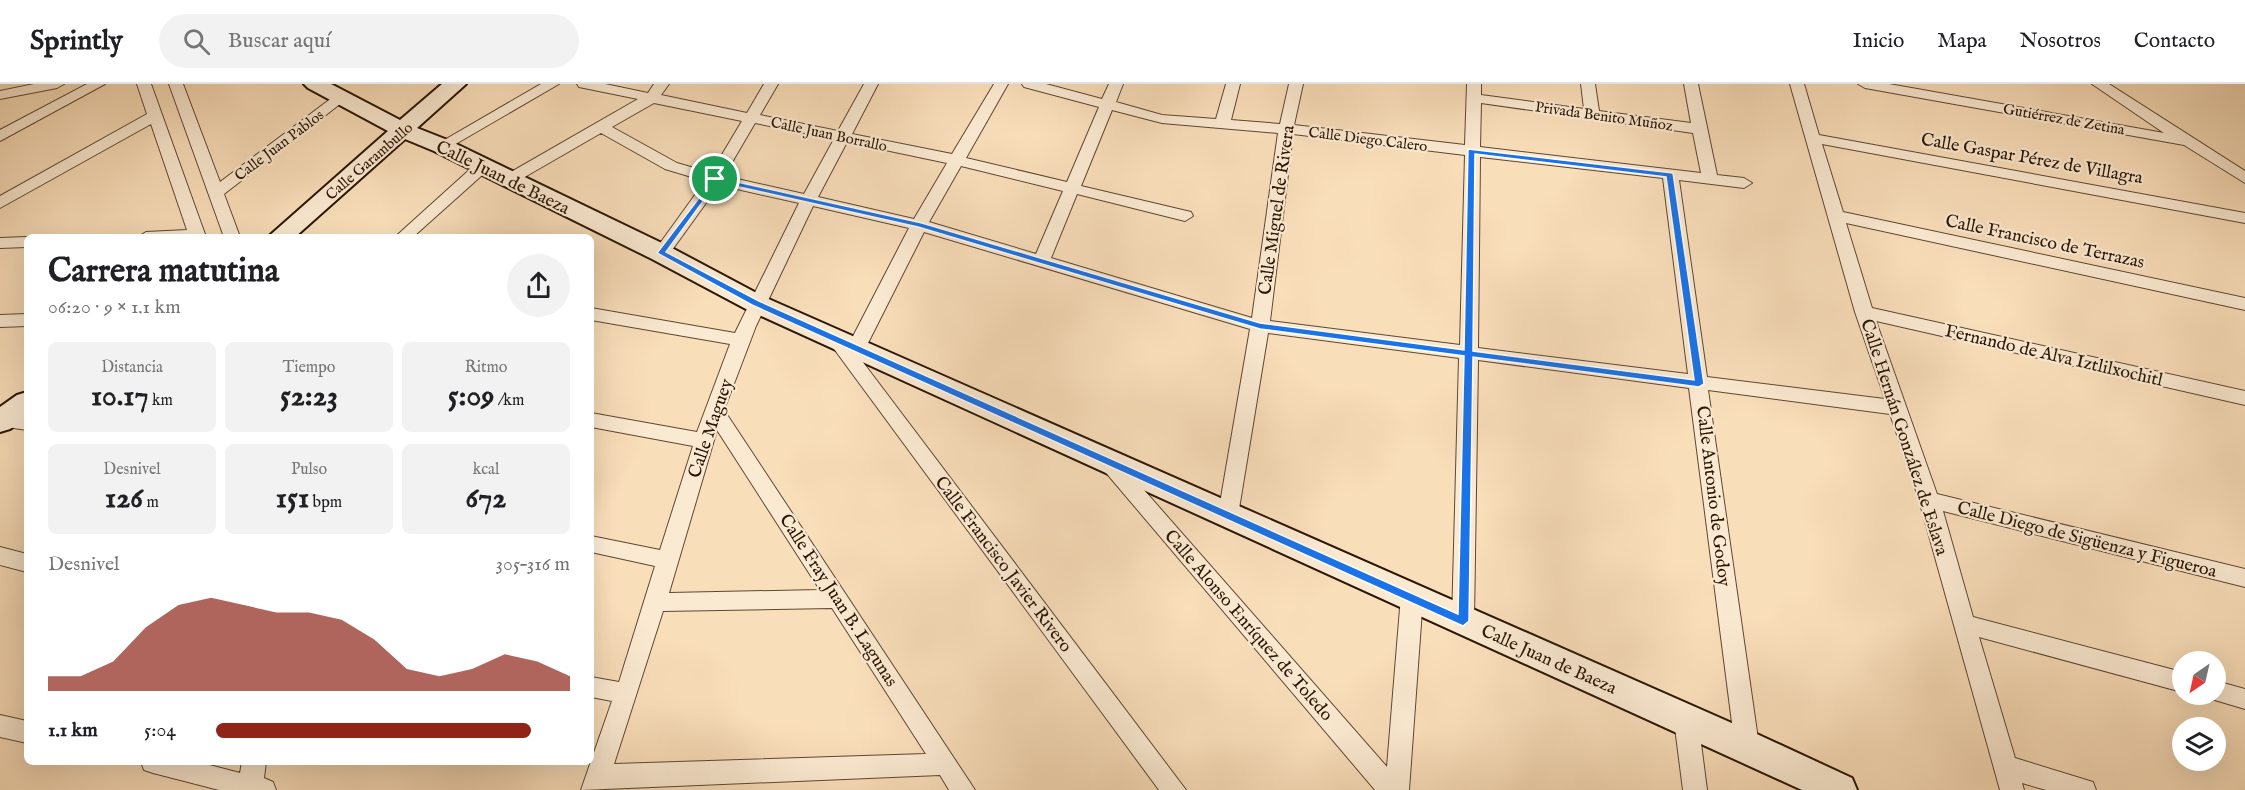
<!DOCTYPE html>
<html lang="es">
<meta charset="utf-8">
<style>
:root{--surface:#fff;--page:#f2f2f2;--text:#202124;--muted:#757577;--line:#e0e0e0;--accent:#8f2418}
body{margin:0;font-family:"IM FELL English",serif;background:var(--page);color:var(--text);height:100vh;display:flex;flex-direction:column;font-size:22px;white-space:nowrap}
*{box-sizing:border-box;margin:0}
p{font-size:20px;color:var(--muted)}
.icon{flex:none;width:33px;height:33px;fill:none;stroke:currentColor;stroke-width:2;stroke-linecap:round;stroke-linejoin:round}
.map{position:relative;flex:1;overflow:hidden}
.sheet{position:absolute;left:24px;top:150px;width:570px;height:531px;display:flex;flex-direction:column;background:var(--surface);border-radius:9px;box-shadow:0 6px 24px #0002}
.sheet>*{flex:none}
.needle{width:39px;rotate:214deg}
.buttons{position:absolute;left:2172px;top:567px;display:grid;gap:12px}
.buttons a{display:grid;place-items:center;width:54px;height:54px;border-radius:50%;background:var(--surface);box-shadow:0 6px 24px #0002;font-size:30px}
.pin{position:absolute;display:grid;place-items:center;width:51px;height:51px;color:#fff;margin:-26px;border:3px solid #fff;border-radius:50%;box-shadow:0 2px 6px #0007}
.round{display:grid;place-items:center;flex:none;width:63px;height:63px;border-radius:32px;background:var(--page)}
.overview{display:flex;align-items:center;justify-content:space-between;height:102px;padding:0 24px}
h1{font-size:33px;font-weight:700;line-height:45px}
.metrics{display:grid;grid-template-columns:repeat(3,1fr);gap:9px;height:102px;padding:6px 24px}
.metrics div{display:grid;align-content:center;border-radius:9px;background:var(--page);text-align:center}
.metrics b{font-size:30px;font-weight:700}
.metrics small{font-size:16px;font-weight:400}
.metrics p{font-size:16px}
.chart{height:168px;padding:12px 24px}
.chart p{display:flex;justify-content:space-between}
.chart svg{width:100%;height:108px;margin-top:6px;fill:var(--accent);opacity:.7}
ul{padding:0 24px;list-style:none;font-size:20px}
li{display:grid;grid-template-columns:96px 72px 1fr;align-items:center;height:45px}
li i{height:15px;border-radius:8px;background:var(--accent)}
header{display:flex;align-items:center;gap:36px;box-sizing:border-box;height:84px;padding:0 30px;background:var(--surface);border-bottom:2px solid var(--line)}
header strong{font-size:28px}
nav{display:flex;gap:33px;margin-inline-start:auto;font-size:21px}
.search{width:420px;height:54px;background:var(--page);display:flex;align-items:center;gap:15px;box-sizing:border-box;padding:0 21px;border-radius:33px;color:var(--muted);font-size:22px}
.map>svg:first-child{display:block}
.lines{fill:none;stroke-linecap:round;stroke-linejoin:round}
.street-casing{stroke:#5e4732;stroke-width:2}
.secondary-casing{stroke:#2a1504;stroke-width:4}
.street{fill:#fbead2;fill-rule:evenodd}
.secondary{fill:#fbead2;fill-rule:evenodd}
.route{fill:#1a73e8;stroke:#fff;stroke-width:1.5;fill-rule:evenodd}
.labels{text-anchor:middle;stroke-width:4.5;stroke-linejoin:round;paint-order:stroke}
.far-street-label{font-size:15px;fill:#2a1504;stroke:#fbead2}
.street-label{font-size:18px;fill:#2a1504;stroke:#fbead2}
</style>
<header>
<strong>Sprintly</strong>
<div class="search"><svg class="icon" aria-label="search" viewBox="0 0 24 24"><circle cx="10" cy="10" r="6"/><path d="M15 15l6 6"/></svg>Buscar aquí</div>
<nav><a>Inicio</a><a>Mapa</a><a>Nosotros</a><a>Contacto</a></nav>
</header>
<div class="map">
<svg width="2245" height="706" viewBox="0 0 2245 706">
<rect width="100%" height="100%" fill="#f9deba"/>
<filter id="stains"><feTurbulence type="fractalNoise" baseFrequency=".00333" numOctaves="4"/><feColorMatrix values="0 0 0 0 .2 0 0 0 0 .09 0 0 0 0 .02 0 0 0 .5 -.17"/></filter>
<radialGradient id="worn" r=".72"><stop offset=".6" stop-color="#630" stop-opacity="0"/><stop offset="1" stop-color="#630" stop-opacity=".3"/></radialGradient>
<g class="lines">
<g class="street-casing">
<path id="street" d="M34,0H64L57,4L0,15V7Z
M87,0H105L0,57V46Z
M137,0H151L206,153H138L146,148L187,146L151,40L0,124V112L147,30Z
M169,0H183L220,98L337,10L342,9L349,13L224,110L240,153H224Z
M541,0H559L447,65L442,67L434,62Z
M577,0H605L648,9L654,0H669L661,11L747,29L764,0H778L760,31L838,47L864,0H878L852,50L952,70L994,0H1008L966,74L1067,98L1099,23L1024,3L1022,0H1046L1102,15L1109,0H1123L1116,18L1162,31L1216,35L1226,0H1240L1231,36L1280,40L1289,0H1303L1294,41L1465,61L1467,0H1481V11L1584,25L1581,0H1595L1599,27L1691,39L1684,0H1698L1717,91L1744,94L1752,99L1744,104L1679,96L1707,293L1885,315L1855,228L1790,0H1804L1819,51L2245,129V139L1822,60L1843,128L2245,214V226L1846,139L1872,224L2245,307V321L1876,237L1937,410L2245,485V503L1943,427L1973,533L2182,588V608L1979,553L2015,674L2093,698L2096,706H2046L2022,699L2024,706H2000L1919,416L1890,330L1708,306L1759,662L1755,670L1747,673L1739,670L1735,662L1689,304L1478,276L1474,537L1471,544L1463,546L1455,544L1452,537L1459,274L1268,249L1238,431L1235,437L1228,439L1221,437L1218,431L1250,245L924,148L866,263L863,267L856,269L1186,706H1159L826,254L829,250C840,246 843,252 849,260L909,144L813,122L756,242L724,326L975,706H949L940,691L581,706L612,617L591,613V593L619,598L655,482L591,468V452L660,466L693,362L591,343V329L697,348L730,260L591,236V224L735,249L799,119L719,101L667,173L661,174L653,169L705,97L665,85L601,49L516,98H504L502,95L504,92L638,15L579,3ZM654,19L742,37L711,89L677,79L612,43ZM1481,19L1693,49L1701,89L1480,63ZM1112,26L1162,39L1278,49L1252,234L1051,174L1077,110L1185,137L1193,132L1191,128L1081,102ZM755,39L834,55L804,110L724,92ZM1293,50L1465,71L1460,261L1270,237ZM847,58L947,79L914,135L818,113ZM1480,73L1663,94L1688,290L1478,264ZM961,82L1063,107L1036,170L929,138ZM717,346L820,506L669,509ZM832,524L926,670L614,680L663,527Z
M1858,0H1889L2164,49L2092,0H2109L2245,87V99L2184,61L1865,4Z
M483,77L489,79L491,82L489,85L413,153H395L477,79Z
M27,153V163L0,164V154Z
M27,230V242L0,243V231Z
M0,328L27,332V346L0,342Z
M1109,371L1116,374L1387,683L1401,512L1404,506L1412,503L1420,506L1423,512L1409,706H1375L1102,384L1099,379L1102,374Z
M0,463L27,470V488L0,481Z
M2216,597L2245,605V625L2208,614L2206,610H2216Z
M1686,625L1694,629L1698,636L1707,706H1683L1674,636L1678,629Z
M0,631L27,637V659L0,653Z
M141,678H198L240,689L242,678H266L264,694L273,698L276,706H219L153,689L144,686Z"/>
</g>
<g class="secondary-casing">
<path id="secondary" d="M304,0H331L400,36L442,0H466L417,44L450,57L670,163L764,213L1759,651L1852,694L1857,706H1802L746,225L652,175L434,67L405,55L295,153H268L388,47L308,4Z
M27,308V333L10,345L0,348V323L17,311Z"/>
</g>
<use href="#street" class="street"/>
<use href="#secondary" class="secondary"/>
</g>
<path class="route" d="M1468,65L1673,89L1704,300L1699,303L1473,273L1469,537L1463,542L752,221L657,169L715,93L922,139L1260,239L1464,266ZM1475,70L1666,93L1694,296L1473,267ZM717,98L918,143L1260,245L1464,272L1458,530L759,217L666,168Z"/>
<g class="labels">
<g class="far-street-label">
<text transform="translate(1604 32) rotate(8)" y="5">Privada Benito Muñoz</text>
<text transform="translate(2064 35) rotate(10)" y="5">Gutiérrez de Zetina</text>
<text transform="translate(829 50) rotate(12)" y="5">Calle Juan Borrallo</text>
<text transform="translate(1368 55) rotate(7)" y="5">Calle Diego Calero</text>
<text transform="translate(279 61) rotate(-37)" y="5">Calle Juan Pablos</text>
<text transform="translate(369 77) rotate(-41)" y="5">Calle Garambullo</text>
</g>
<g class="street-label">
<text transform="translate(2032 74) rotate(10)" y="6">Calle Gaspar Pérez de Villagra</text>
<text transform="translate(503 93) rotate(26)" y="6">Calle Juan de Baeza</text>
<text transform="translate(1276 126) rotate(-82)" y="6">Calle Miguel de Rivera</text>
<text transform="translate(2045 157) rotate(12)" y="6">Calle Francisco de Terrazas</text>
<text transform="translate(2054 271) rotate(13)" y="6">Fernando de Alva Iztlilxochitl</text>
<text transform="translate(710 344) rotate(-71)" y="6">Calle Maguey</text>
<text transform="translate(1905 353) rotate(72)" y="6">Calle Hernán González de Eslava</text>
<text transform="translate(1714 412) rotate(83)" y="6">Calle Antonio de Godoy</text>
<text transform="translate(2087 455) rotate(14)" y="6">Calle Diego de Sigüenza y Figueroa</text>
<text transform="translate(1004 480) rotate(53)" y="6">Calle Francisco Javier Rivero</text>
<text transform="translate(839 516) rotate(57)" y="6">Calle Fray Juan B. Lagunas</text>
<text transform="translate(1249 541) rotate(49)" y="6">Calle Alonso Enríquez de Toledo</text>
<text transform="translate(1549 575) rotate(24)" y="6">Calle Juan de Baeza</text>
</g>
</g>
<rect width="100%" height="100%" filter="url(#stains)"/>
<rect width="100%" height="100%" fill="url(#worn)"/>
</svg>
<div class="buttons">
<a><svg class="needle" viewBox="-14 -14 28 28"><path d="M0-13l5 13h-10z" fill="#e53935"/><path d="M0 13l5-13h-10z" fill="#757577"/></svg></a>
<a><svg class="icon" aria-label="layers" viewBox="0 0 24 24"><path d="M12 4l9 5-9 5-9-5zM3 14l9 5 9-5"/></svg></a>
</div>
<div class="pin" style="left:715px;top:95px;background:#1e9e55"><svg class="icon" aria-label="arrive" viewBox="0 0 24 24"><path d="M6 21V4h12l-3 4 3 4H6"/></svg></div>
<section class="sheet">
<div class="overview"><div><h1>Carrera matutina</h1><p>06:20 · 9 × 1.1 km</p></div><a class="round"><svg class="icon" aria-label="share" viewBox="0 0 24 24"><path d="M12 15V3M7 8l5-5 5 5M5 13v7h14v-7"/></svg></a></div>
<div class="metrics">
<div><p>Distancia</p><b>10.17<small> km</small></b></div>
<div><p>Tiempo</p><b>52:23</b></div>
<div><p>Ritmo</p><b>5:09<small> /km</small></b></div>
</div>
<div class="metrics">
<div><p>Desnivel</p><b>126<small> m</small></b></div>
<div><p>Pulso</p><b>151<small> bpm</small></b></div>
<div><p>kcal</p><b>672</b></div>
</div>
<div class="chart"><p><span>Desnivel</span>305–316 m</p>
<svg viewBox="0 0 160 44" preserveAspectRatio="none"><path d="M0 44V38L10 38L20 32L30 18L40 9L50 6L60 9L70 12L80 12L90 15L100 23L110 35L120 38L130 35L140 29L150 32L160 38V44z"/></svg>
</div>
<ul>
<li><b>1.1 km</b>5:04<i style="width:89%"></i></li>
</ul>
</section>
</div>
